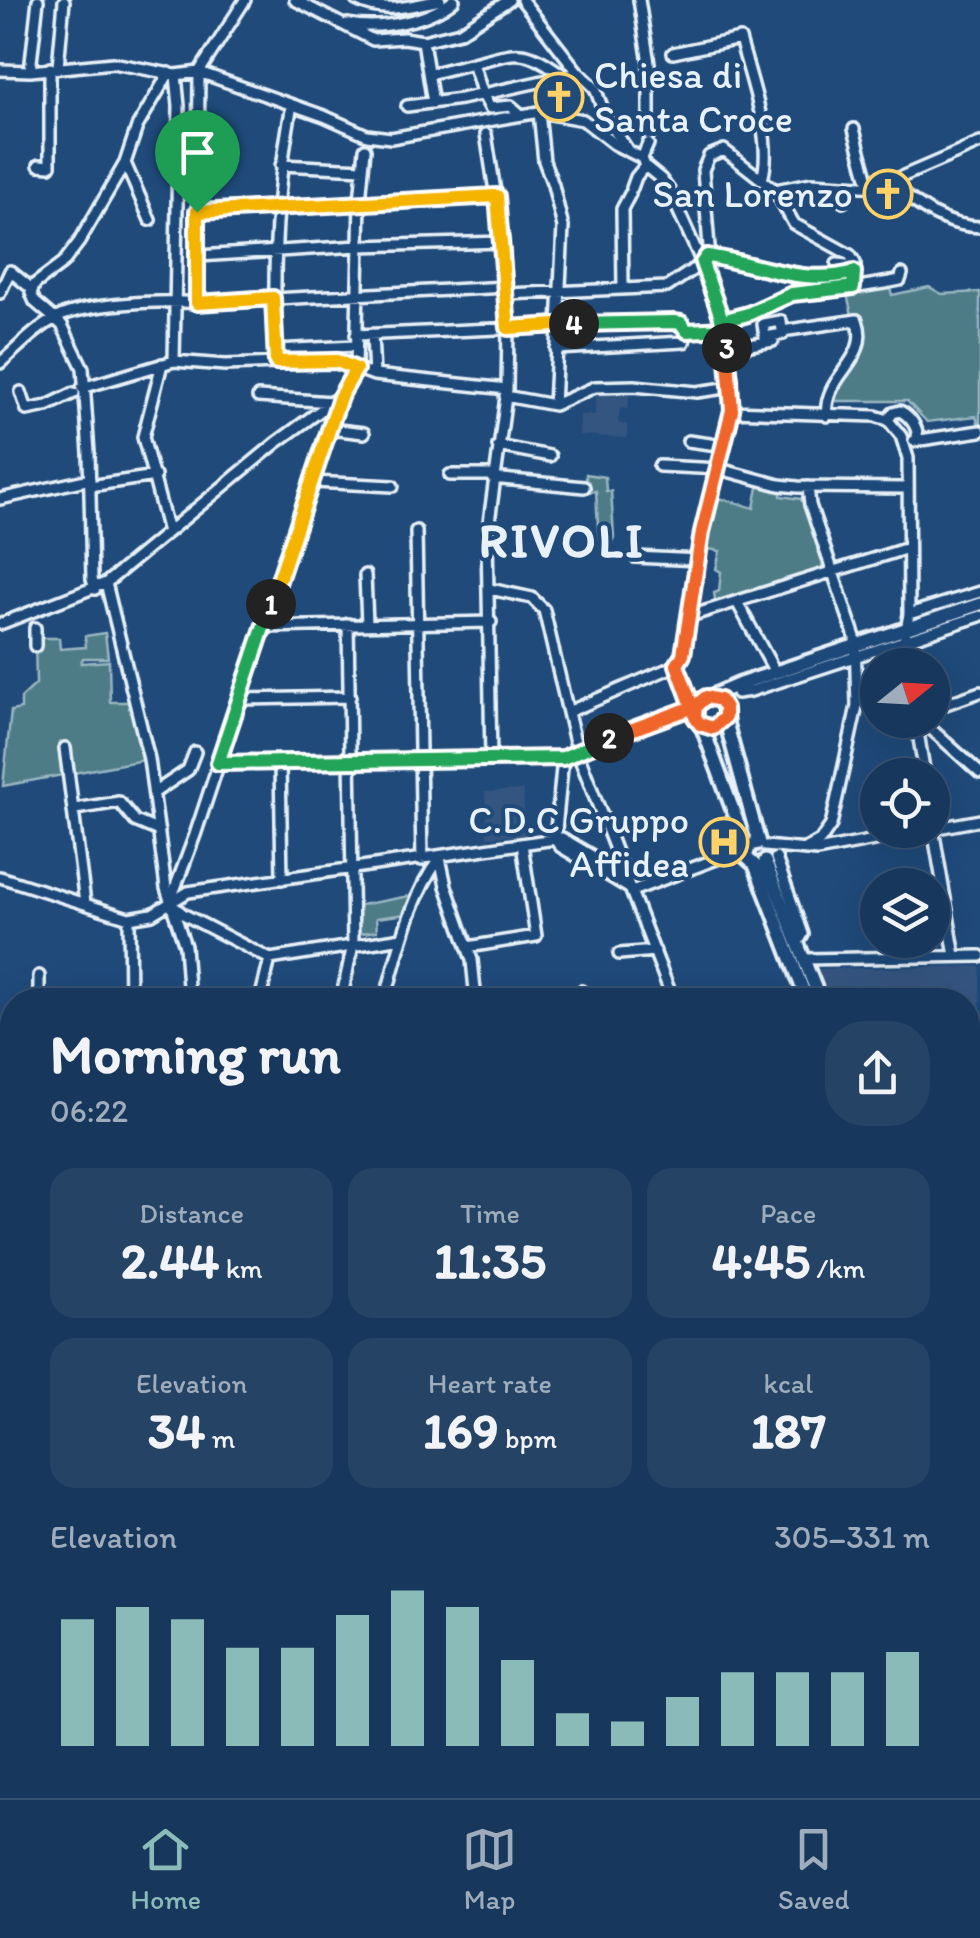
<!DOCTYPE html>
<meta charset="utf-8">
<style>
:root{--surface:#17385c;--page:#244365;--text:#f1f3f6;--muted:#9eacbb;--line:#365272;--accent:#8bbbb9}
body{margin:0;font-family:Itim,sans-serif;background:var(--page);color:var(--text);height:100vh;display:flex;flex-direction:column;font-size:38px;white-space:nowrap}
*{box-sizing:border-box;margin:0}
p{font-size:32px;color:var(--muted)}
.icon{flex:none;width:55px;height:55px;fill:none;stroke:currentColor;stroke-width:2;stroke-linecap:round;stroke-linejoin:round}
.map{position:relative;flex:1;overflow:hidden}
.details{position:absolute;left:0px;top:988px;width:980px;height:812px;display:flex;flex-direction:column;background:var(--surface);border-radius:40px 40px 0 0;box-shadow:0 10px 40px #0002,0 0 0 2px var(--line)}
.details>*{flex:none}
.needle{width:65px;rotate:72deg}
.controls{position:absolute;left:860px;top:648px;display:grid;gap:20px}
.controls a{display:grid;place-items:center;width:90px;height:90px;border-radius:50%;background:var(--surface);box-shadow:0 10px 40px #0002,0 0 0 2px var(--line);font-size:50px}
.pin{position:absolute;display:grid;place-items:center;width:85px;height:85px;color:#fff;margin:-102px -42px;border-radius:50% 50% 50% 0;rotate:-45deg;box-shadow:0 0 10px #0007}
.pin .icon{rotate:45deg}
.km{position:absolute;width:50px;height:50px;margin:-25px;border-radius:50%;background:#222;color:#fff;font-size:28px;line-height:50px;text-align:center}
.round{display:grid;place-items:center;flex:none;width:105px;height:105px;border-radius:40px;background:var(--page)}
.overview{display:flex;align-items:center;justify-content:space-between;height:170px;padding:0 50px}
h1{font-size:55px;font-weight:700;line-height:75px}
.figures{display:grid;grid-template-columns:repeat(3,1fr);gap:15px;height:170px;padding:10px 50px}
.figures div{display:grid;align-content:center;border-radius:25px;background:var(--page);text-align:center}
.figures b{font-size:50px;font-weight:700}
.figures small{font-size:28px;font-weight:400}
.figures p{font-size:28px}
.chart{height:280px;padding:20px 50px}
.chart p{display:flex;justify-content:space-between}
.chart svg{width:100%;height:180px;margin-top:10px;stroke:var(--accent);stroke-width:6}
.tab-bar{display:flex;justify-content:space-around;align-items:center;height:140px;border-top:2px solid var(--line);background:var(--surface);font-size:28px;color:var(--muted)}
.tab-bar a{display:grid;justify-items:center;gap:5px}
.tab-bar .active{color:var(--accent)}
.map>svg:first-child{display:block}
.built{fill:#345481}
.green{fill:#4d7c87;stroke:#9ab6c0;stroke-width:2.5}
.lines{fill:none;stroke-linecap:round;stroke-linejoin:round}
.minor-casing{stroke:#e8f1f8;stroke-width:16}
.major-casing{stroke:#e8f1f8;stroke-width:19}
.minor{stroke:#1f4a7a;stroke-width:9}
.major{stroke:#1f4a7a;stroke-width:11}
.split-1-casing{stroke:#fff;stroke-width:20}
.split-2-casing{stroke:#fff;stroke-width:20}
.split-3-casing{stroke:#fff;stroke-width:20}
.split-4-casing{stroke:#fff;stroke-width:20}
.split-5-casing{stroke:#fff;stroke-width:20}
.split-1{stroke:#f5b400;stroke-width:12}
.split-2{stroke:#22a559;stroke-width:12}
.split-3{stroke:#f0652b;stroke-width:12}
.split-4{stroke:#22a559;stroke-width:12}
.split-5{stroke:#f5b400;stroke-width:12}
.labels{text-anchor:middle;stroke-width:8;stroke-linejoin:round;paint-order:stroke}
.poi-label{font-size:38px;fill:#e8f1f8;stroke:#1f4a7a;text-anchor:end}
.district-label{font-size:48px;font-weight:bold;letter-spacing:2.5px;fill:#e8f1f8;stroke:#1f4a7a}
</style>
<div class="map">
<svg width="980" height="1798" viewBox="0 0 980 1798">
<rect width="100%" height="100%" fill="#1f4a7a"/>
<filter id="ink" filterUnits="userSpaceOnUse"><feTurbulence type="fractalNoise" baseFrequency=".01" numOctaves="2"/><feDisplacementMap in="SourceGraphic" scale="20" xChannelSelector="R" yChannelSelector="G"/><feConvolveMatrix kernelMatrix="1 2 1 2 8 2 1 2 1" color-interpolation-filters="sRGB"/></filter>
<g filter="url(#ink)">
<path class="built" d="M630,386L628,409L620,408L618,423L627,425V438L579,435L580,415H595L596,388Z
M523,790L525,835L487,837L485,792Z
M980,966V1257L968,1260V1000H830L818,969Z
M458,1788H648L655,1791L660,1798H506Z"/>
<path class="green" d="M889,284L892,295L929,287L942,294L980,292V429L976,416L927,422L907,401H826L860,348L846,290Z
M586,474L605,477L606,491H611L614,537L611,545H599L596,491L586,492Z
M759,482L781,486V496L801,499L805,506L810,505L827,554L821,569L716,604L714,593L719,591L721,572L716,569L720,551L703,548L716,497L754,508Z
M105,633L108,658H83L81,663L109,661L110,702H132L149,759L3,786L11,711L21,709V698L36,684L35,638H59L60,649L86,647L85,636Z
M415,895L406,914L376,918L377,931L356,934L355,906Z"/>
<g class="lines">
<g class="minor-casing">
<path id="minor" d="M295,0L373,40L404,38L423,41L460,32L509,0
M356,0C384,15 409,6 440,0
M522,0L577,71L595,88L606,118L627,149
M639,0L649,63V135
M348,24C381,30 427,22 454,0
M423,41L433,103
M673,53L740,39C750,77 774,142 762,179
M473,63C519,51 524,47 563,75
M58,67L64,1
M0,70L30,71L113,63L176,75L199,72L324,116L367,135L391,138L539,112L583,120L614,144L642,158L645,166L661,179L669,190L702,263L723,326L732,379L731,422L702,532L683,655L677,665
M30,71L38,0
M429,74L473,63L483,95L490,108L511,106L519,113
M407,106L461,99L579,73
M539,112L544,161L553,185L563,227L554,405
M854,129L870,188
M486,134L503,242L508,328L507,389L487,537L491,759
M642,158L648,144
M125,163L150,220
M39,165L50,166V68
M281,165L363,169
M889,183C918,205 942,226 980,227
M878,187L885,204
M632,188L636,177L645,166
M775,190L811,183L878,187L980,143
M843,202L847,186
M197,212L497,196
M709,247L703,170L709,156L724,150L775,190L794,224L850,255L855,263L853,287
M198,256L359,246L503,242
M707,256C756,263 805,287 854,272
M837,264L855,266
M623,287L622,209L630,194
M0,293L10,271L32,289
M507,294L667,287L700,265L708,253
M197,303L199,72L245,0
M722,321L749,314L791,294L821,293L890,282L900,280L902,274
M782,331L781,321L763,324L765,337L783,334L782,331L857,320C872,361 822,375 827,416
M372,334L374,375
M356,335L657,322H679L687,331L723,329
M556,349L684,342L687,331
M727,349L773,341
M276,350L355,346
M174,361L179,106L176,75
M277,362C272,275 275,191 292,105
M0,363C18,348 36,328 56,318C86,303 163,300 197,303L507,287
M162,364L143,437L168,532
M356,369L360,201L365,149
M82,388L174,361L225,365L337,361L374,375L507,389
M21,392L27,410L47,406L74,393
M505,396L554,405L595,387L634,386L697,392L732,387
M258,397L332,402
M732,411L875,416L888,420
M330,429L364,433
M688,441L725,446
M914,441L980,431
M498,446L550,456
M659,466L720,469L779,485L798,487L907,488
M450,475H493
M492,478L584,487
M313,482L393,486
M90,486L155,476
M0,499L90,479
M416,531L422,860
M635,557L699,560
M365,575L367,624
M106,583L149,759L166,888L185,946L189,1000
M95,589L92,579L89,453L83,368L62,325L35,302L31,293L35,284L63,263L79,242L125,163L137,127L169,73
M490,589L532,598L544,610L577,751L673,1000
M737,602L775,672
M909,614L980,592
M690,616L908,548
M0,624L106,583L276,443L339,397
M264,627L491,622
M35,628V646
M677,665L692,706
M908,665L904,641L909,614L908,458L901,436L888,420L893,413L900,411C910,416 919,428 917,439
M858,691L878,696
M737,693L751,691L980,616
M240,699L350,697
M932,709L980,692
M568,712L677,665
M916,720L925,775
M921,720L980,773
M65,748L85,903
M219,763L563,758L695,706
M280,763L282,879
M155,792L188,770L195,752
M75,809L119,802L135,821L159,831
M932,823L955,956
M932,829L980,820
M555,840L561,847L632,890
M555,840L563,758
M765,846L817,851L927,830
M805,849L820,841L831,825L857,706L855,637L810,505L808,487
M440,858L446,886L472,960L476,1000
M776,858L803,934L797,944
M0,877L129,918L152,914L188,892L562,838L626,876
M632,891L735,852L746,851
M171,899L195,835L340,397L356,369
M171,904L183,914L270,959L402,938
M129,918L130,1000
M468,947L536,936L522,844
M619,954L655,951
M803,959L980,956
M39,976V1000
M581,991L591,1000
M260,1000L270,959
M341,1000L353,945L348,624
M385,1000C398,953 410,897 440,858
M0,1049L12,1048
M0,1206L12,1195
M0,1238H12
M0,1332L12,1330
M0,1477L12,1586
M0,1668L12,1656
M662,1788L667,1798
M823,1788L833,1798"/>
</g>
<g class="major-casing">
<path id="major" d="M712,696C727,701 724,712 727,726L759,843
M759,843L750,845L746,857L755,865L807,1000
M747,848L702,726L695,717L698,702L740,684L980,604
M765,861L820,1000
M968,1379L980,1409
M968,1412L980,1443
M0,1740L12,1744
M242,1788L302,1798
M895,1798L897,1788"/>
</g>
<use href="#minor" class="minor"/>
<use href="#major" class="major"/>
</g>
</g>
<g class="lines" filter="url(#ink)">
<g class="split-1-casing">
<path id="split-1" d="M197,212V303L273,298L276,362L337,361L356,369L340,397L271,604"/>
</g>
<g class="split-2-casing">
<path id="split-2" d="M271,604L218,763L563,758L609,738"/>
</g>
<g class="split-3-casing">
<path id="split-3" d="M609,738L696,706L706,697L720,700L725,708V717L713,728L700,724L695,717L696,706H692L677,665L683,655L702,532L732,410L727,348"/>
</g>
<g class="split-4-casing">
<path id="split-4" d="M574,324L674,322L681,323L687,331L723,329L722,321L748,314L792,294L853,287L854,272C805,287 756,263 707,256L702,263L720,314C723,325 725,336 727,348"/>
</g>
<g class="split-5-casing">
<path id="split-5" d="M197,212L497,196L508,328L574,324"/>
</g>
<use href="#split-1" class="split-1"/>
<use href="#split-2" class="split-2"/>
<use href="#split-3" class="split-3"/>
<use href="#split-4" class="split-4"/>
<use href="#split-5" class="split-5"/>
</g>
<defs>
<g id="church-ring" transform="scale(2.5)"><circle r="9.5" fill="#1f4a7a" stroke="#ffd166" stroke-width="1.5"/><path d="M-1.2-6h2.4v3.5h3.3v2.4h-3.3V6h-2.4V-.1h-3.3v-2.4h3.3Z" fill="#ffd166"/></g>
<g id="hospital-ring" transform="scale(2.5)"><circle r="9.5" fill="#1f4a7a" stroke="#ffd166" stroke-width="1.5"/><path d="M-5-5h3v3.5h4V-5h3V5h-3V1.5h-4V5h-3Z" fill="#ffd166"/></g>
</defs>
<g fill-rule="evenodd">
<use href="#church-ring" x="559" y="97"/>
<use href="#church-ring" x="888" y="194"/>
<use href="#hospital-ring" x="724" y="842"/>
</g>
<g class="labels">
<g class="poi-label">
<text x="594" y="88" text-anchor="start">Chiesa di<tspan x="594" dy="44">Santa Croce</tspan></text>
<text x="853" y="207">San Lorenzo</text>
<text x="689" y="833">C.D.C Gruppo<tspan x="689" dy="44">Affidea</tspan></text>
</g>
<g class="district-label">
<text x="562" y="557">RIVOLI</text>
</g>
</g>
</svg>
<div class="controls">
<a><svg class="needle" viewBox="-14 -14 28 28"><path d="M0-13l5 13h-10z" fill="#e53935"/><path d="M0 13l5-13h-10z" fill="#9eacbb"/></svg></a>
<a><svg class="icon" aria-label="locate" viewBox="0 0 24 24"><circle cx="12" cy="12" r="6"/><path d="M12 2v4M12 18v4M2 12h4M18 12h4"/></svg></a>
<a><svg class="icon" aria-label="layers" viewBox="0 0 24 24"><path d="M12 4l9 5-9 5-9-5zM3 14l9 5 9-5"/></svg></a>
</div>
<div class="pin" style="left:197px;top:212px;background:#1e9e55"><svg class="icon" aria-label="arrive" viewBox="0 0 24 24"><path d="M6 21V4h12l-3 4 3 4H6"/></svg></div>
<b class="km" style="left:271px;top:604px">1</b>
<b class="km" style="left:609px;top:738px">2</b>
<b class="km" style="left:727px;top:348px">3</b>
<b class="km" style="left:574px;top:324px">4</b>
<section class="details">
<div class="overview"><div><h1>Morning run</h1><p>06:22</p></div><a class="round"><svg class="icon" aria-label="share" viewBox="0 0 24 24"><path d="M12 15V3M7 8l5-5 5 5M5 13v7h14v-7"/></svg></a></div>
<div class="figures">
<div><p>Distance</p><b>2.44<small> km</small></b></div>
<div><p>Time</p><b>11:35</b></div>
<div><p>Pace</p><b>4:45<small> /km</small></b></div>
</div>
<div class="figures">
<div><p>Elevation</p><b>34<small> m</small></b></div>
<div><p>Heart rate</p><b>169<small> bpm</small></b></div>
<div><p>kcal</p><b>187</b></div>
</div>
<div class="chart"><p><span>Elevation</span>305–331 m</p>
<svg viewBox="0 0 160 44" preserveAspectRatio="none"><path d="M5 44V13M15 44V10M25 44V13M35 44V20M45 44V20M55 44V12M65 44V6M75 44V10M85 44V23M95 44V36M105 44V38M115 44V32M125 44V26M135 44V26M145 44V26M155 44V21"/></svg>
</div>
</section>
</div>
<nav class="tab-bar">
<a class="active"><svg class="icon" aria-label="home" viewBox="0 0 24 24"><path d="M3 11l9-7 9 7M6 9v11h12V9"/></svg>Home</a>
<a><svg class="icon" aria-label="map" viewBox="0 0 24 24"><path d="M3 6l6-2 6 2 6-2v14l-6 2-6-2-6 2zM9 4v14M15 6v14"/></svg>Map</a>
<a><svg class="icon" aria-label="saved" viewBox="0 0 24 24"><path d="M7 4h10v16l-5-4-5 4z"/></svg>Saved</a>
</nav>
